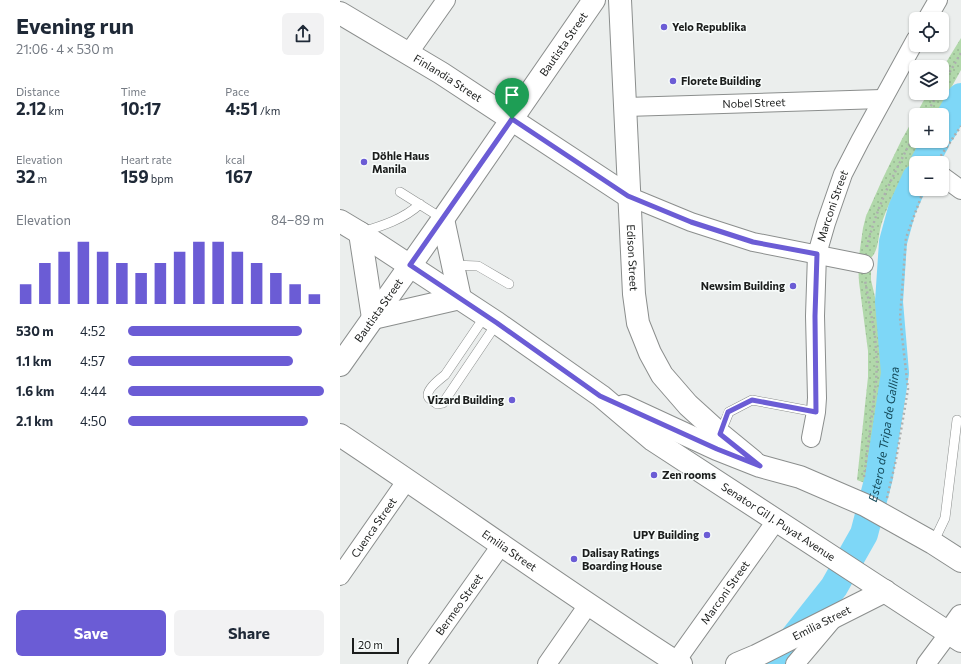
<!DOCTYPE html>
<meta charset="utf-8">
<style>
:root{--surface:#fff;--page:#f2f2f3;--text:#1f2937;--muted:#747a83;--accent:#6b5cd5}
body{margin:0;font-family:Commissioner,sans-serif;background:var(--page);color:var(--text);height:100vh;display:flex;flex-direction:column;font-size:15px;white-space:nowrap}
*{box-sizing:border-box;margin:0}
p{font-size:13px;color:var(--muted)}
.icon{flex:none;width:22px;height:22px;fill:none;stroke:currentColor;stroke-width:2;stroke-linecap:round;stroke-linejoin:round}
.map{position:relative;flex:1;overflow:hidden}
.sheet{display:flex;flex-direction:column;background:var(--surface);width:340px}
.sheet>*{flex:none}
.buttons{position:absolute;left:569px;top:12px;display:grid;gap:8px}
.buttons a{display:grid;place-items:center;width:40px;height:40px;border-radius:6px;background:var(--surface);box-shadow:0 1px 3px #0004;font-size:20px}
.scale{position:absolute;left:12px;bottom:10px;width:47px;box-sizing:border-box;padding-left:4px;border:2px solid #1b1d1c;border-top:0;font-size:11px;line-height:14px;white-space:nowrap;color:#1b1d1c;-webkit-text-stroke:3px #f8fcfb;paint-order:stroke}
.pin{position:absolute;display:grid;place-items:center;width:34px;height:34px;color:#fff;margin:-41px -17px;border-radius:50% 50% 50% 0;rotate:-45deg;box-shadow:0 0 4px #0007}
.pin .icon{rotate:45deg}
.round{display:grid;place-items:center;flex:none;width:42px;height:42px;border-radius:6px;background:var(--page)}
.head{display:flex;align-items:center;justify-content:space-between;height:68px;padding:0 16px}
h1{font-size:22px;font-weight:700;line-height:30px}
.stats{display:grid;grid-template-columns:repeat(3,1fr);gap:6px;height:68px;padding:4px 16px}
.stats div{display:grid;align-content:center}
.stats b{font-size:17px;font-weight:700}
.stats small{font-size:11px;font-weight:400}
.stats p{font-size:11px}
.chart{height:112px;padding:8px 16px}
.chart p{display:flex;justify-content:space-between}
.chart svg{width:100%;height:72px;margin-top:4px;stroke:var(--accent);stroke-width:6}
.action{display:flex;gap:8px;margin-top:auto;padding:8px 16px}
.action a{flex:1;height:46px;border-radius:6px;background:var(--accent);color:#fff;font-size:16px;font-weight:700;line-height:46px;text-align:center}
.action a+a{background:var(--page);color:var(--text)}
ul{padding:0 16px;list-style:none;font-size:13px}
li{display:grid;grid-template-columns:64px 48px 1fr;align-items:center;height:30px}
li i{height:10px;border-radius:5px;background:var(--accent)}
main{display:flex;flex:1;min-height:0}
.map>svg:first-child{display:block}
.grass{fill:url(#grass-dots)}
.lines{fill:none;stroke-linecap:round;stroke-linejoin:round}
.river{stroke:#7ed7f7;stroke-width:28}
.service-casing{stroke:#8b8e8d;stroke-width:10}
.minor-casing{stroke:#8b8e8d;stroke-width:20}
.tertiary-casing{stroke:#8b8e8d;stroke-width:24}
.secondary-casing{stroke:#8b8e8d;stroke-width:24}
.primary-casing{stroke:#8b8e8d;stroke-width:24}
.path{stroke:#acafae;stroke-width:2.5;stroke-dasharray:2 3;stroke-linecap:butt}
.service{stroke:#fff;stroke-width:9}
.minor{stroke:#fff;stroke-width:18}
.tertiary{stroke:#fff;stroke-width:22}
.secondary{stroke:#fff;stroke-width:22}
.primary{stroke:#fff;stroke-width:22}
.route-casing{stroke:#fff;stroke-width:8}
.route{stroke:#6b5cd5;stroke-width:5}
.poi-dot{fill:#6b5cd5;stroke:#f8fcfb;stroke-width:1.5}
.labels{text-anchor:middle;stroke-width:3;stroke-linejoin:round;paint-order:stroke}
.poi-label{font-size:11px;font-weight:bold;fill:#1b1d1c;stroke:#f8fcfb;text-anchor:start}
.street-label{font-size:11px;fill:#1b1d1c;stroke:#f8fcfb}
.water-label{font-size:12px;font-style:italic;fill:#144959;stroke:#f8fcfb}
</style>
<main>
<section class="sheet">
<div class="head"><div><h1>Evening run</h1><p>21:06 · 4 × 530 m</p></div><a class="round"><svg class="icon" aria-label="share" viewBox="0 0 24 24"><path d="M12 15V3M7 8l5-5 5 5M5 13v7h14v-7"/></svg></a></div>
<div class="stats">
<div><p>Distance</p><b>2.12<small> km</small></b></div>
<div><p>Time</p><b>10:17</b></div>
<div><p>Pace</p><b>4:51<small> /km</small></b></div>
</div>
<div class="stats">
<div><p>Elevation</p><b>32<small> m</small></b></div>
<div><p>Heart rate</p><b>159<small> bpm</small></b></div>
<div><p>kcal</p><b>167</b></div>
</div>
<div class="chart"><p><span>Elevation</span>84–89 m</p>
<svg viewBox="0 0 160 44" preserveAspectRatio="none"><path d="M5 44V32M15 44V19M25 44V12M35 44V6M45 44V12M55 44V19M65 44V25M75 44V19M85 44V12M95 44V6M105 44V6M115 44V12M125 44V19M135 44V25M145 44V32M155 44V38"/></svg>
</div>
<ul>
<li><b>530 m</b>4:52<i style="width:89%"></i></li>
<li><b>1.1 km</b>4:57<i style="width:84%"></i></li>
<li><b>1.6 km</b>4:44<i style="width:100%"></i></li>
<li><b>2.1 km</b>4:50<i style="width:92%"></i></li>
</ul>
<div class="action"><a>Save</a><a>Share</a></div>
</section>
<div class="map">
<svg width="621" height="664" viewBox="0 0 621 664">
<defs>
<pattern id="grass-dots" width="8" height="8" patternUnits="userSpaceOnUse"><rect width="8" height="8" fill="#b1d8aa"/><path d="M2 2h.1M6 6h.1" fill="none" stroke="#98b992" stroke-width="1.8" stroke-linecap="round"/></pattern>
</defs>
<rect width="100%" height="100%" fill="#ebeeed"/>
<path class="grass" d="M621,38V70L596,115H576V141H583C569,168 547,201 540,230C538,240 538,251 531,258V280L543,331L545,357L544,384L530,485L517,480L528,377V351L519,282L518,263L523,228L526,216L543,178L562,139L588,93H602V69Z"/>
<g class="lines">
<g class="river">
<path d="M602,131L621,97"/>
<path d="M584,163L596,141"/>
<path id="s1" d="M433,664L494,587L524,534L539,477L555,373L549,302L553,242L562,209L576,178"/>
</g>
<g class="service-casing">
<path id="service" d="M60,192L103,219
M22,232C42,226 64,219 80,204
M113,265L138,266L169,284
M145,316L105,375C100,379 84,391 89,398C91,400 95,402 97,404L103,403L157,323
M380,434L389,412L412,400L476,412
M593,543L605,518L617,420"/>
</g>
<g class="minor-casing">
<g id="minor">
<path d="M587,19L598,0"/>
<path d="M68,54L106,0"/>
<path id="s2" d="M286,107L542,99"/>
<path d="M602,176L621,190"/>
<path d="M288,196L351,222L413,242L524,264"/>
<path id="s3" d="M471,438L476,412L477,398L475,316L477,254L486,223L503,174L520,141L576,39"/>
<path id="s4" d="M0,576L67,480"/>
<path id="s5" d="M77,664L162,544"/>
<path d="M207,664L248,605"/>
<path id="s6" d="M334,664L436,521"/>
<path d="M455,664L493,619"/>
<path d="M586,664L609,633"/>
</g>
</g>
<g class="tertiary-casing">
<g id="tertiary">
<path id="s7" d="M0,13L101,73L288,196"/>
<path id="s8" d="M0,365L103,219L254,0"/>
<path id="s9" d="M0,435C113,510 222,589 336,662L341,664"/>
<path id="s10" d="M397,664L416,656L545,591"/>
</g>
</g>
<g class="secondary-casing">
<g id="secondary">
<path id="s11" d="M280,0L294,294L298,323L310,353L322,375L348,405L380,434L413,461"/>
</g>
</g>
<g class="primary-casing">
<g id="primary">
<path d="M103,219L120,298"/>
<path id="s12" d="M0,221L20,233L157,323L261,396L313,440L621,641"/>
<path d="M20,233L33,318L120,298"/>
<path d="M284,406L377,449L420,466L460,477L525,505L593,543L621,561"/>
<path d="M609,633L621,616"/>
</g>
</g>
<path class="path" d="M602,85L621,53
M586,115L598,93
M598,160L621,126
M527,247C536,207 556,169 576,132
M524,477L536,382L537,363L535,336L525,280
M547,498L556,460L568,389L560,318L566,238L584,189"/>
<use href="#service" class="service"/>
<use href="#minor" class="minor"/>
<use href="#tertiary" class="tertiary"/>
<use href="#secondary" class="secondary"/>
<use href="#primary" class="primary"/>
</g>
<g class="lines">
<g class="route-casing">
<path id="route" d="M172,119L288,196L351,222L413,242L477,254L475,316L476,412L412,400L388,412L380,434L420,466L377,449L260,396L157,323L70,265Z"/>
</g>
<use href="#route" class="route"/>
</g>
<g class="poi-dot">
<circle cx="324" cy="27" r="4"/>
<circle cx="333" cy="81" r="4"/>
<circle cx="24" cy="162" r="4"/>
<circle cx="453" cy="286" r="4"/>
<circle cx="172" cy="400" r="4"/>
<circle cx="314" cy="475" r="4"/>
<circle cx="367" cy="535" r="4"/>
<circle cx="234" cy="559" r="4"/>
</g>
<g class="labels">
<g class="poi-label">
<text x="332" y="31">Yelo Republika</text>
<text x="341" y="85">Florete Building</text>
<text x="32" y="160">Döhle Haus<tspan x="32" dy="13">Manila</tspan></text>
<text x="445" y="290" text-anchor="end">Newsim Building</text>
<text x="164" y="404" text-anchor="end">Vizard Building</text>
<text x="322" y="479">Zen rooms</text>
<text x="359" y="539" text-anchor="end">UPY Building</text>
<text x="242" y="557">Dalisay Ratings<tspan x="242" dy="13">Boarding House</tspan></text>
</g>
<g class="street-label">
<text dy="4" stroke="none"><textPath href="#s8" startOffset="391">Bautista Street</textPath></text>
<text dy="4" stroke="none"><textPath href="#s7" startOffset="126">Finlandia Street</textPath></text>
<text dy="4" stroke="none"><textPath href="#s2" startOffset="128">Nobel Street</textPath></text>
<text dy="4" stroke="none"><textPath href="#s3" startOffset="235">Marconi Street</textPath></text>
<text dy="4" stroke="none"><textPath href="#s11" startOffset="258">Edison Street</textPath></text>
<text dy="4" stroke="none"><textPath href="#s8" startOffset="67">Bautista Street</textPath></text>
<text dy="4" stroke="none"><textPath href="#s12" startOffset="532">Senator Gil J. Puyat Avenue</textPath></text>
<text dy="4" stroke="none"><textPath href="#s4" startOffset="59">Cuenca Street</textPath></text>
<text dy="4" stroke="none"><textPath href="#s9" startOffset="205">Emilia Street</textPath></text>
<text dy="4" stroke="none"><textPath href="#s6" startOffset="88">Marconi Street</textPath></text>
<text dy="4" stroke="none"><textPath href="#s5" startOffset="73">Bermeo Street</textPath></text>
<text dy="4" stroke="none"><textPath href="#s10" startOffset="94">Emilia Street</textPath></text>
</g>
<g class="water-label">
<text dy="4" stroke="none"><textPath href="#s1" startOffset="261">Estero de Tripa de Gallina</textPath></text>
</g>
</g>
</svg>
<div class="buttons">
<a><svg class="icon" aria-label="locate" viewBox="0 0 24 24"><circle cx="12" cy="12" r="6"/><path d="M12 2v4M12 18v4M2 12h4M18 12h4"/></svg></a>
<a><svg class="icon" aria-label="layers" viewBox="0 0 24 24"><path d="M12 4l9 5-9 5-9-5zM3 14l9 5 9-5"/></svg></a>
<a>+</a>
<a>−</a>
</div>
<div class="scale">20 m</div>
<div class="pin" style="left:172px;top:119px;background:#1e9e55"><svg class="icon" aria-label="arrive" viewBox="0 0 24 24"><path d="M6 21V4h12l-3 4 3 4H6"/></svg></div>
</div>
</main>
